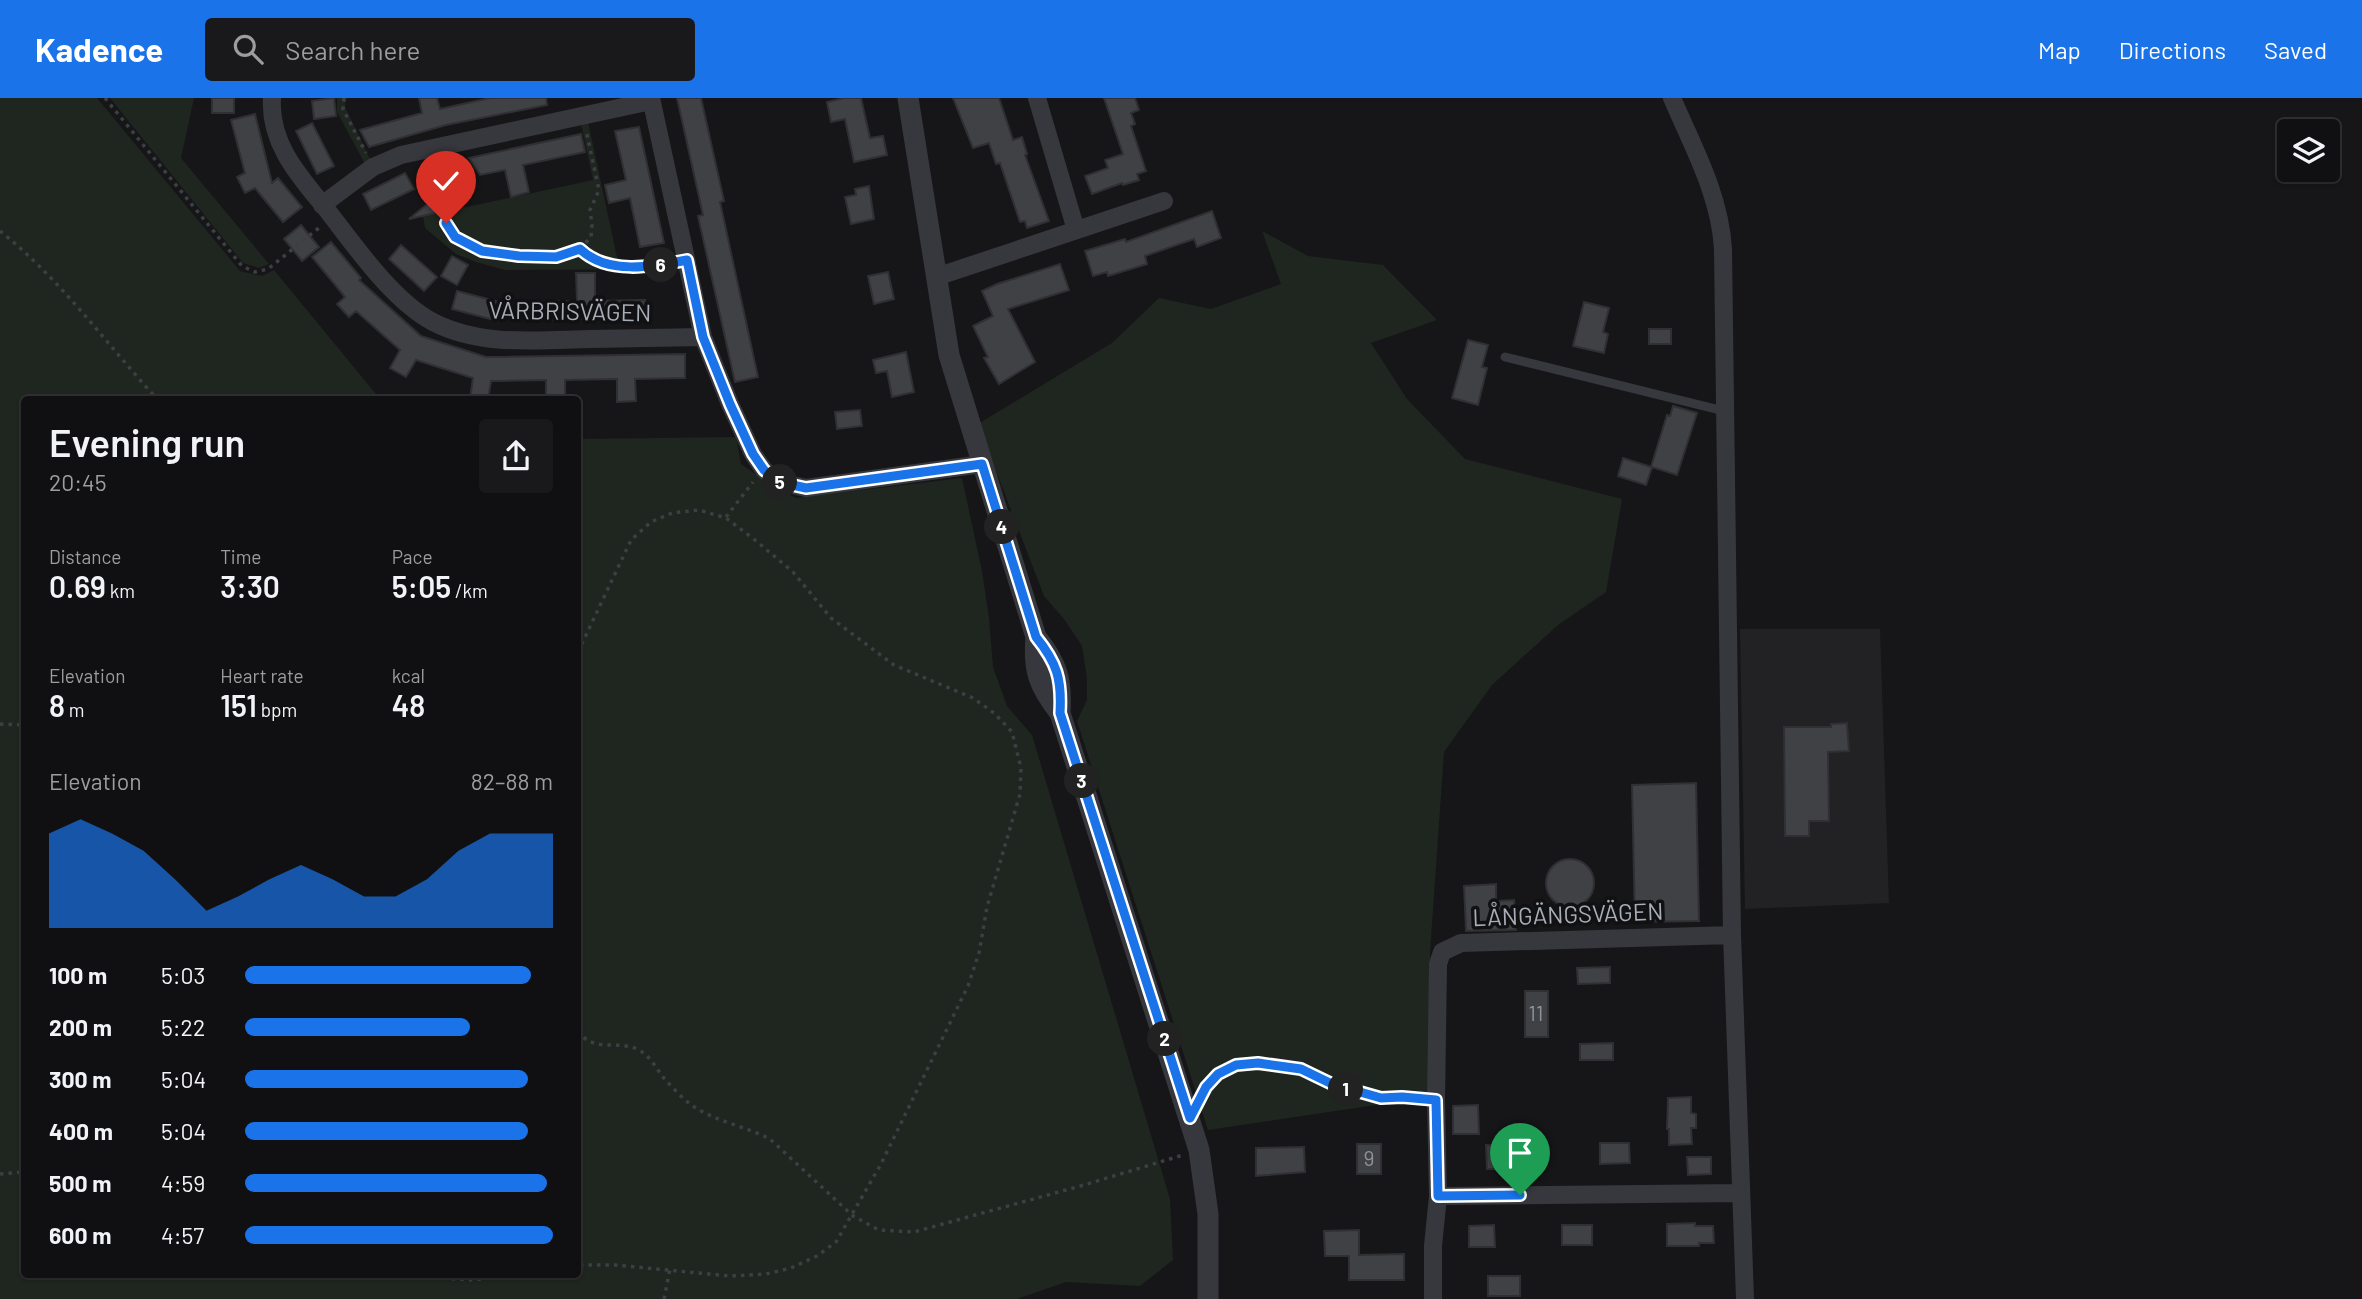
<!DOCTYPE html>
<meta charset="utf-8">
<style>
:root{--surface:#101012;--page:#19191b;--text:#f1f3f6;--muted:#9c9d9f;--line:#303032;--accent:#1a73e8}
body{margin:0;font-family:Barlow,sans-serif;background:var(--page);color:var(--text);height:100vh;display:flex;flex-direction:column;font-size:26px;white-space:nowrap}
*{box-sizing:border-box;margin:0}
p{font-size:23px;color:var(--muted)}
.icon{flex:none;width:38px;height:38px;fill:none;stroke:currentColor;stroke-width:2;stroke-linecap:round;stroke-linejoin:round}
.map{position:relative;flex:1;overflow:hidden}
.drawer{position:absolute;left:21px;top:298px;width:560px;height:882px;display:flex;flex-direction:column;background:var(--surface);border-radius:7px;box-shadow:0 2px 5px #0004,0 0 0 2px var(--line)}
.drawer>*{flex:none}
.buttons{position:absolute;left:2277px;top:21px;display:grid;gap:14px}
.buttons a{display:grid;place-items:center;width:63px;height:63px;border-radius:7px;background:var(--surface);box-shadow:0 2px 5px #0004,0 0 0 2px var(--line);font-size:35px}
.pin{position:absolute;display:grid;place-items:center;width:60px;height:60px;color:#fff;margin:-72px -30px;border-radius:50% 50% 50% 0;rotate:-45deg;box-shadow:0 0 7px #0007}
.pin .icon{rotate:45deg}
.km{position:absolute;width:35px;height:35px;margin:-18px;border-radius:50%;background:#222;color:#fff;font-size:19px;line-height:35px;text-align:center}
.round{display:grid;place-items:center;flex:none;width:74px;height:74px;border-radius:7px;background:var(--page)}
.overview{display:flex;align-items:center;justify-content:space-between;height:119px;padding:0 28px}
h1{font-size:38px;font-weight:600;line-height:52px}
.metrics{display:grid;grid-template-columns:repeat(3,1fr);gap:10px;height:119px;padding:7px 28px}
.metrics div{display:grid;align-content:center}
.metrics b{font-size:30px;font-weight:600}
.metrics small{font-size:19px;font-weight:400}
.metrics p{font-size:19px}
.chart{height:196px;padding:14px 28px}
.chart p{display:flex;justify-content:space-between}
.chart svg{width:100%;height:126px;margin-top:7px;fill:var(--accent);opacity:.7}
ul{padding:0 28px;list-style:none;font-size:23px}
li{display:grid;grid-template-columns:112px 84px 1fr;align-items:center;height:52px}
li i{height:18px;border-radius:9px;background:var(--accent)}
header{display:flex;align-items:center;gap:42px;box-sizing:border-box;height:98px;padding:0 35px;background:var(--accent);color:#fff}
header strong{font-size:33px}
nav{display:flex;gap:38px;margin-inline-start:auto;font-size:24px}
.search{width:490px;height:63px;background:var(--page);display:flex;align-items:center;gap:18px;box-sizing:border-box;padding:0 24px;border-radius:7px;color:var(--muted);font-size:26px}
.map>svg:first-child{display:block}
.built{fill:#222225}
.green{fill:#1e261f}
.building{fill:#404145;stroke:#303034;stroke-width:2}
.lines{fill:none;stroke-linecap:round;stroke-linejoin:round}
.path{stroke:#3d3f44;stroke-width:3.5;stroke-dasharray:3.5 5;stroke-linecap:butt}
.service{stroke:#37383d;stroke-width:9}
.minor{stroke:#37383d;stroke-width:18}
.tertiary{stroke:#37383d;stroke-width:21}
.route-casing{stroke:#fff;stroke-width:14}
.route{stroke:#1a73e8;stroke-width:9}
.labels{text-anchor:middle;stroke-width:7;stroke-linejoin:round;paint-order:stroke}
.number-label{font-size:21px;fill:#8e929b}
.street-label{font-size:24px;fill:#a8adb8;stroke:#111113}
</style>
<header>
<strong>Kadence</strong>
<div class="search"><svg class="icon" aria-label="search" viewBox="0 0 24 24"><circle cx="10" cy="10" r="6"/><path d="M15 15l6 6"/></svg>Search here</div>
<nav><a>Map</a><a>Directions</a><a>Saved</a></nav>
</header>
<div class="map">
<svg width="2362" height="1201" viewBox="0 0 2362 1201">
<rect width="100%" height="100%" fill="#161618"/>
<path class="built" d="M1740,531H1880L1889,805L1745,811Z"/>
<path class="green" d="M0,0H97L240,173L262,178L274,172L380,301H24V1176H578V341L736,339L741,366L770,386L796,400L962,380L982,473L989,520L993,569L1007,608L1032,637L1170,1101L1173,1162L1140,1188L1066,1184L1017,1201H0Z
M110,0H194L181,60L269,166L259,170L243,165Z
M337,0H350L346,1L345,9L371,63L365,66L337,14Z
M588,24L618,164H642L679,160L681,171L505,172L476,164L456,156L425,130L423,118L438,114L427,59L436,57L448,113L593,82L581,25Z
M1262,133L1308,158L1383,167L1437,222L1371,245L1407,301L1465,361L1622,401L1606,494L1558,527L1492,587L1444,654L1430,854V999L1208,1032L1077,623L1087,602V580L1082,548L1064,521L1044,498L978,326L1112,245L1159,200L1211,211L1281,186Z"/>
<path class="building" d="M212,0H234V15H212Z
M334,0L336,18L314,21L312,3Z
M419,0H437L440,11L490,0H546L547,7L446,27L369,49L360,32L422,15Z
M677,0H701L724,103L720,104L758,279L735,284L698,118L703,117Z
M844,0H861L870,40L883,38L887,57L854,64L845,21L831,24L827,4Z
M953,0H999L1013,42L1022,39L1027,56L1025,57L1049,123L1027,130L1025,123L1020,124L1000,65L996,66L989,45L973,50Z
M1104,0H1135L1139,12L1131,15L1135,26L1131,28L1146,73L1137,76L1139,82L1123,87L1122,85L1092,96L1085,78L1108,70L1105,62L1123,56Z
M255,16L272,85L278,80L302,109L283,124L255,90L245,95L237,79L245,75L231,22Z
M312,25L334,68L317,76L296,33Z
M639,29L664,145L640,149L630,100L609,105L605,87L626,82L615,33Z
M581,36L585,54L523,67L529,94L511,99L505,72L480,77L469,60Z
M405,75L414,91L371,112L363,96Z
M452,86L458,110L409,121Z
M869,88L874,121L851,126L845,99L856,97L855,91Z
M1212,113L1221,140L1197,149L1194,141L1145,158L1147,166L1108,178L1107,174L1093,178L1085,153L1125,141L1126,144Z
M301,127L319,149L302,163L284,141Z
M331,144L361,180L359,182L421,238L486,259L685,256V280L635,281L636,303L617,304V281L565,282V301H546V282L491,283L488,301H470L473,280L416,262L406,279L390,270L400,252L356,213L349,219L337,206L345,199L312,159Z
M401,147L437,179L424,193L389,161Z
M452,158L468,167L457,187L441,178Z
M1060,166L1069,192L1008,211L1035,264L999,286L984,260L988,259L973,228L993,218L982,193L997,186Z
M888,174L894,201L874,206L868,178Z
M576,175H595V203L645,202V220L527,222V204L577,203Z
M457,193L503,205L498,223L452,211Z
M1584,204L1609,210L1603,234L1608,236L1604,255L1573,248Z
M1649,231H1671V246H1649Z
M1468,242L1488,247L1482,269L1487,270L1478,307L1452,300Z
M906,254L914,294L892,299L887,273L876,275L873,262Z
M1673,308L1697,315L1677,377L1652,369L1646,387L1618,378L1623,360L1651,369L1667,317L1670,318Z
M860,312L862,328L837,331L835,314Z
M1847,625L1849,653L1828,654L1829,723H1809V738H1785L1784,629H1831V626Z
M1696,685L1699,823L1635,824L1632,687Z
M1546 785a24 24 0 1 1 48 0a24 24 0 1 1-48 0Z
M1496,786V803L1514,802L1516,832L1466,833L1464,788Z
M1610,869V885L1578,886L1577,870Z
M1525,893H1548V939H1525Z
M1613,945V962H1580V946Z
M1691,999V1015L1696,1016V1030H1691L1692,1046L1669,1047V1031H1667L1668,1000Z
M1478,1007L1479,1036H1453V1008Z
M1600,1045H1629L1630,1065L1600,1066Z
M1357,1046H1381V1076H1357Z
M1486,1047H1512V1071H1487Z
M1304,1049L1305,1074L1256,1078V1050Z
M1687,1059H1711V1076L1688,1077Z
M1695,1125V1128H1713L1714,1145H1699V1148H1667V1126Z
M1494,1127L1495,1149H1469V1128Z
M1562,1127H1592V1147H1562Z
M1359,1132V1157L1404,1156V1182H1349V1158H1325L1324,1133Z
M1488,1178H1520V1198H1488Z"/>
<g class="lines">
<path class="path" d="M105,0L242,168L255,174L268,171L320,129
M344,0L343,11L366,55
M433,67L449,132C476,163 544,166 580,151L601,166L648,168L671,165
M0,133C61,182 105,244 157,301
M580,151L591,139L592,127L590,112L599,92L586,32
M726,419L753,384
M578,554L631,442L651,424L672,415L699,412L726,420L755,442L793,474L831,520L894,567L973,600L994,615L1012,634L1021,670L1020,696L987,809L979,855L968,888L881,1066L836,1144L817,1158L791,1170L766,1176L730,1178L615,1167H578
M0,626L24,627
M578,933C593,955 617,942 637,951C650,957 655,969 663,979C671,988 681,999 690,1006C713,1023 745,1028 770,1041L853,1118L879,1132L914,1134L1084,1087L1183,1057
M1202,997C1218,961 1269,958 1302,971C1322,979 1340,990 1361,996C1381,1001 1400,999 1420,1002
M0,1076L24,1074
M367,1176L473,1182L521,1176
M664,1201L670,1171"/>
<path class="service" d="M1505,259L1724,313"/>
<path class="minor" d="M272,0C269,46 300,79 327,112C355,148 392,202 433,224C481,249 539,242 591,241C628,240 666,240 703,239
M651,0L703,239L730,306L753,356L764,372L779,384L806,390L982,366
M1037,0L1076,132
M1672,0C1693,49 1720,97 1723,151L1732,837L1745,1201
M322,107L373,69L401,57L651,3
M936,179L1164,103
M1438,1098L1436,1002L1438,866L1442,854L1461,845L1732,837
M1433,1200V1148L1438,1098L1740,1095"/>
<path class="tertiary" d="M908,0L949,257L1036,539C1057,565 1062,581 1060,615
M1036,539C1033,573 1039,588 1060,615L1199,1052L1208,1116V1201"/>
</g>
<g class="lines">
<g class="route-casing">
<path id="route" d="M446,125L455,139L482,153L519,158L556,159L580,151C607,177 652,169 687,162L703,239L730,306L753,356L764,372L779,384L806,390L982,366L1036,539C1057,565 1062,581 1060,615L1190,1020L1206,989L1218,976L1236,967L1258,965L1301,971L1332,986L1381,1000L1402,999L1436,1002L1438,1098L1520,1097"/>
</g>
<use href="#route" class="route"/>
</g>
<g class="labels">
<g class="number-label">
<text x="1536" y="923">11</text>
<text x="1369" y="1068">9</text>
</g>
<g class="street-label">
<text transform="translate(570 214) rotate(1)" y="8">VÅRBRISVÄGEN</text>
<text transform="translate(1568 817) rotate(-2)" y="8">LÅNGÄNGSVÄGEN</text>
</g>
</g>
</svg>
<div class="buttons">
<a><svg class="icon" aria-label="layers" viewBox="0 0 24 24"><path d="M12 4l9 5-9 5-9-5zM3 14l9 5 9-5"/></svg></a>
</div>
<div class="pin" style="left:1520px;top:1097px;background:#1e9e55"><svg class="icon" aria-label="arrive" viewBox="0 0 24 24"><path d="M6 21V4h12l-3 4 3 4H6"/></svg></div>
<div class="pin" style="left:446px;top:125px;background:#d93025"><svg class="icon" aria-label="check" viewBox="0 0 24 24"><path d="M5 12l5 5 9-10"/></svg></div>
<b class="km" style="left:1346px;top:991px">1</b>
<b class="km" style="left:1165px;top:941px">2</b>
<b class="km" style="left:1082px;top:683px">3</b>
<b class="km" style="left:1002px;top:429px">4</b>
<b class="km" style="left:780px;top:384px">5</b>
<b class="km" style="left:661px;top:167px">6</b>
<section class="drawer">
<div class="overview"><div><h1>Evening run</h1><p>20:45</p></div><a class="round"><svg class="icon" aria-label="share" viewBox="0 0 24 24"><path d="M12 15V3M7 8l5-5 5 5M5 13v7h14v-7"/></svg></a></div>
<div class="metrics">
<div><p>Distance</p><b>0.69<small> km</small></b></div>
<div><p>Time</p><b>3:30</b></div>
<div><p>Pace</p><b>5:05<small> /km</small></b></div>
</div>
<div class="metrics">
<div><p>Elevation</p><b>8<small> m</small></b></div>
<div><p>Heart rate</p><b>151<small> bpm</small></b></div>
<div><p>kcal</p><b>48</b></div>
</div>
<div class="chart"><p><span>Elevation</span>82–88 m</p>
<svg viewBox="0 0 160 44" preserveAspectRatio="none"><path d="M0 44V11L10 6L20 11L30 17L40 27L50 38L60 33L70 27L80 22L90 27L100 33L110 33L120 27L130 17L140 11L150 11L160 11V44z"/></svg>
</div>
<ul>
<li><b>100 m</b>5:03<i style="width:93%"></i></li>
<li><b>200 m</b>5:22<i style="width:73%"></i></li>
<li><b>300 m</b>5:04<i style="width:92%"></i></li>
<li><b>400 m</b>5:04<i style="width:92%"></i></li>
<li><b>500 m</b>4:59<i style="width:98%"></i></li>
<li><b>600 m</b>4:57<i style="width:100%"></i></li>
</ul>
</section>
</div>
